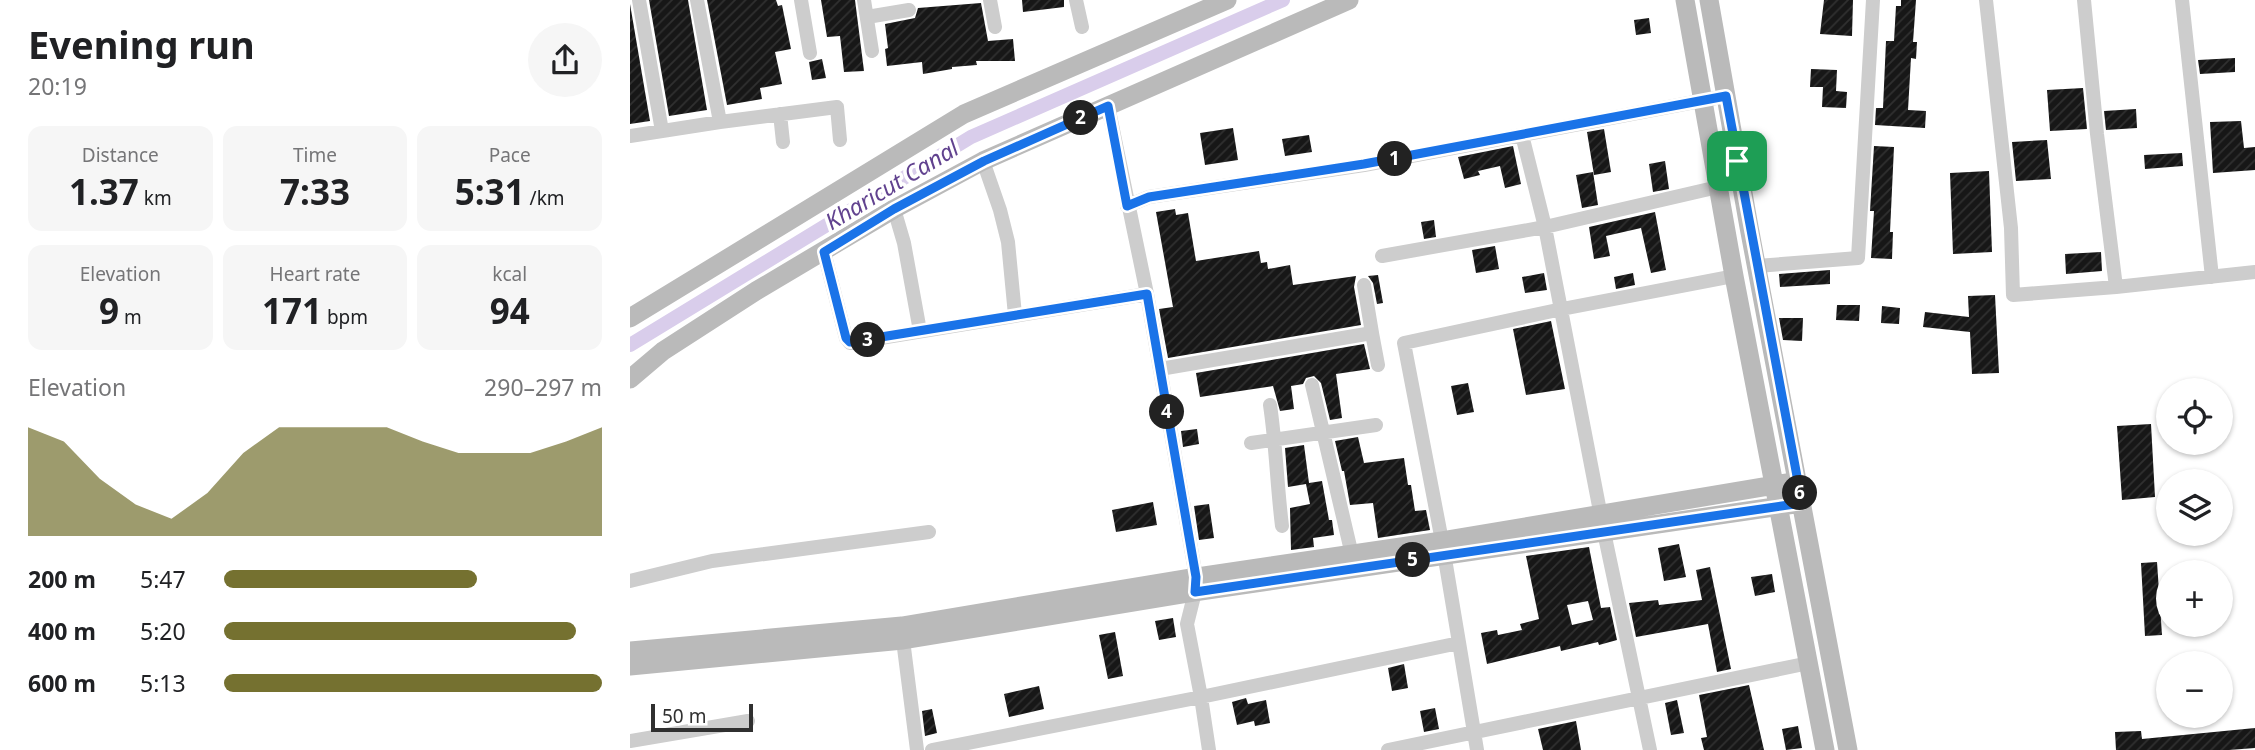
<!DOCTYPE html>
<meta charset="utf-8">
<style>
:root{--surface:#fff;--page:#f6f6f6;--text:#202124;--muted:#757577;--accent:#757130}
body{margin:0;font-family:"Noto Sans",sans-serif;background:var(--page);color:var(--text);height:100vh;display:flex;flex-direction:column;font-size:26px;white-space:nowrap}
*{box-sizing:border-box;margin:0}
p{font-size:23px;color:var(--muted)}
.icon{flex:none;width:38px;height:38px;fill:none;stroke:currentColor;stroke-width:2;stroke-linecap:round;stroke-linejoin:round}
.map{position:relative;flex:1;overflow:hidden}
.drawer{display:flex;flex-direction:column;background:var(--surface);width:630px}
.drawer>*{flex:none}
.controls{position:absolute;left:1526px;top:378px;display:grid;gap:14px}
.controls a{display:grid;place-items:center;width:77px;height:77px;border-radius:50%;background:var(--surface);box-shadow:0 2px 5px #0004;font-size:35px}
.scale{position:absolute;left:21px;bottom:18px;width:102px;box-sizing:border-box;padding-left:7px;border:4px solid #303030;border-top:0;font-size:19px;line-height:24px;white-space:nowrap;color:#303030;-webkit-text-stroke:5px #fff;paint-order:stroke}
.pin{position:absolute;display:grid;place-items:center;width:60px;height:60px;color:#fff;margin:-30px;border-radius:14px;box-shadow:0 4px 10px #0006}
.km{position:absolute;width:35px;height:35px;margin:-18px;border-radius:50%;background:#222;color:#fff;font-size:19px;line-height:35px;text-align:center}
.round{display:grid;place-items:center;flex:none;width:74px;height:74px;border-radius:37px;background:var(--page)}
.head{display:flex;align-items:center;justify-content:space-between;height:119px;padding:0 28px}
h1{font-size:38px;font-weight:700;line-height:52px}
.metrics{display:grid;grid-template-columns:repeat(3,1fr);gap:10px;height:119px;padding:7px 28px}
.metrics div{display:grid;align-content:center;border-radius:14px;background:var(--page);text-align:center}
.metrics b{font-size:35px;font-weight:700}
.metrics small{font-size:19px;font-weight:400}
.metrics p{font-size:19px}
.chart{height:196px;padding:14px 28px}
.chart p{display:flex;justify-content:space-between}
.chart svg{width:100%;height:126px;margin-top:7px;fill:var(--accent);opacity:.7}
ul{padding:0 28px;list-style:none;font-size:23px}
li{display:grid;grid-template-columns:112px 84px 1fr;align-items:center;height:52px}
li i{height:18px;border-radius:9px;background:var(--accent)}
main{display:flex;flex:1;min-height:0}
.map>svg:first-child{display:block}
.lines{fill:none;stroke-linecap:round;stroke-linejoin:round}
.canal{stroke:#d9cdeb;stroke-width:14}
.building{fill:url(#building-hatch);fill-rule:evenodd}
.street{stroke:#cdcdcd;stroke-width:14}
.secondary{stroke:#bababa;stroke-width:19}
.route-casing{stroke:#fff;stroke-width:14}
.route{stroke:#1a73e8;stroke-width:9}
.labels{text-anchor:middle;stroke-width:7;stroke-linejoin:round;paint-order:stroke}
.water-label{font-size:23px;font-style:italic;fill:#61428f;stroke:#fff}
</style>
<main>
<section class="drawer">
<div class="head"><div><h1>Evening run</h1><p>20:19</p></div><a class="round"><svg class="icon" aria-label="share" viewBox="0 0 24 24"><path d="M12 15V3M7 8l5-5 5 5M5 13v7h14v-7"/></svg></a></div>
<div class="metrics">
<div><p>Distance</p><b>1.37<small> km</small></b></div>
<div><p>Time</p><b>7:33</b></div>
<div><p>Pace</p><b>5:31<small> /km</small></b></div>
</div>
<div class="metrics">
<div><p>Elevation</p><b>9<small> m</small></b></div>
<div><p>Heart rate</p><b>171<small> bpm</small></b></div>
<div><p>kcal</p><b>94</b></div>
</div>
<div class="chart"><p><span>Elevation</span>290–297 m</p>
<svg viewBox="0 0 160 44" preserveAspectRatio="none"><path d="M0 44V6L10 11L20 24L30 33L40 38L50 29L60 15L70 6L80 6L90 6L100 6L110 11L120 15L130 15L140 15L150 11L160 6V44z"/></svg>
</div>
<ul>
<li><b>200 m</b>5:47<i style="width:67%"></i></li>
<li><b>400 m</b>5:20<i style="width:93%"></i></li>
<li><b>600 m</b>5:13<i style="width:100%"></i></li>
</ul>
</section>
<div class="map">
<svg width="1625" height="750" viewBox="0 0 1625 750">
<defs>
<pattern id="building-hatch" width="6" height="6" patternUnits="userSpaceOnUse" patternTransform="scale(1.75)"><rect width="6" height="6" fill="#171717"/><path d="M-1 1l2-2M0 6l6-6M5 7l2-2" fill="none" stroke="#303030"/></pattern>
</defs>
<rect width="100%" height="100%" fill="#fff"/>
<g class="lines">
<path class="canal" d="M0,345L341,137L653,0"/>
</g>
<path class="building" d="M19,0H58L77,110L39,116Z
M77,0H146L148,6L152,5L161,49L145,52L152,84L130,88L132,99L97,105Z
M191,0H225L234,71L214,72L210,36L197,37Z
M392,0H434V7L393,12Z
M1194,0H1223L1222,36L1190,34Z
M1271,0H1286L1283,42H1287L1286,59L1281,58L1278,110L1296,111L1295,128L1245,125L1246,108H1253L1256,41H1264L1266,6H1271Z
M351,3L358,41L383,39L385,61H346L347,65L322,67V69L293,74L292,62L257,66L255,49L258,48L255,24L285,18L288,8Z
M0,4L20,121L0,124Z
M1019,18L1021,33L1006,35L1004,20Z
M1605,58V72L1570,74L1568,60Z
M192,59L196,78L182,80L179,62Z
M1181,69L1207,70L1206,91L1217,92L1216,108L1192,107L1193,87H1180Z
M1453,88L1457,129L1420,131L1417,90Z
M1506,109L1507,128L1476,130L1474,111Z
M1611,121L1614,148L1625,147V170L1583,173L1580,122Z
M603,128L608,160L575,165L570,133Z
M974,129L981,172L964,175L957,132Z
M679,135L682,152L655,156L652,139Z
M1417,140L1421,179L1386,181L1382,142Z
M883,146L891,184L875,188L870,166L848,171L850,175L834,179L828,157Z
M1244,146L1264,147L1260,232H1263L1262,259L1241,258L1244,211H1240Z
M1552,153L1553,166L1515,169L1514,155Z
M1035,161L1039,189L1023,192L1019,164Z
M1359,171L1362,252L1323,254L1320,173Z
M963,172L968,205L952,208L946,175Z
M545,209L546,215L558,213L566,261L629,251L631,263L637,262L638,269L660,265L663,285L726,276L724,287L731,325L538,358L529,309L543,307L526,212Z
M1025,212L1036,270L1021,273L1011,228L976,236L980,256L964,259L959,227Z
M804,220L806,237L794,239L791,222Z
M865,246L869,269L846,273L842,250Z
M1471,252L1472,271L1436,274L1435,254Z
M1200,270V284L1150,287L1149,274Z
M914,273L917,290L895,293L892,277Z
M1003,273L1005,285L986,289L984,277Z
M748,275L753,303L747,304L743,283L738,276Z
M1365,295L1369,373L1342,374L1340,332L1293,327L1295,312L1339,317L1338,296Z
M1207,305H1230L1229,321L1206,320Z
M1252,306L1270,308L1269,324L1251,323Z
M1149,318H1173L1172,341L1153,340Z
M921,321L935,389L896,395L883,329Z
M734,344L740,369L706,374L712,418L700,420L691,383L684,376L676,378L673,384L661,386L664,409L650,411L643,386L570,397L566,373Z
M838,383L844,412L827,415L821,386Z
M1521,424L1525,497L1492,500L1487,426Z
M567,429L569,444L553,447L551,431Z
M728,437L734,463L774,458L778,485H781L785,511L796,510L800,530L748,538L743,503L720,505L714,471H712L705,441Z
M674,445L679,483L692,481L699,520H702L704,535L683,538L684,547L661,550L660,508L680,504L676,484L658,487L655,448Z
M523,502L527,525L486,532L482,510Z
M579,504L584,538L569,540L564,506Z
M1049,544L1056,577L1034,581L1028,548Z
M959,547L971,608L980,607L987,640L969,645L968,642L931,651L930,646L857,664L851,633L867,630L868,635L892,630L890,624L909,619L896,556ZM958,601L963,620L942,625L937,605Z
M1527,562L1532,635L1515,636L1511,563Z
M1080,567L1101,669L1087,672L1078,624L1006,637L999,603L1028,600L1029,605L1072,600L1066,570Z
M1142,574L1145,592L1125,596L1121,577Z
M543,618L546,637L529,640L525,621Z
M485,632L493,676L478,679L469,635Z
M774,664L778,688L762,691L758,668Z
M1119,685L1134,750H1074L1071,738L1077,737L1069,695Z
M409,686L414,709L379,717L374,694Z
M616,698L618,704L636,700L640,723L625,726L624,721L607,725L602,702Z
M1047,700L1054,733L1041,735L1035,703Z
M805,708L809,729L794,732L790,711Z
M302,709L307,733L295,736L292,711Z
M946,721L951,750H913L908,729Z
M1168,726L1172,748L1156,750L1152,729Z
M1625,728V748L1599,750H1486L1485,732L1511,731L1512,739Z"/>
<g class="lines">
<path class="street" d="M9,0L32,131
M171,0L180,53
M234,0L242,51
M360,0L365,27
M446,0L452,27
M1356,0L1381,228L1383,295L1486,287L1625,272
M1454,0L1467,134L1486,287
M1552,0L1582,277
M237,17L279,10
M150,114L153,142
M90,122L207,107L210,140
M892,135L915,227L1088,187
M0,136L90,122L67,0
M353,161L370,210L378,242L385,315
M497,206L519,197L734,165L1096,96
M264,209L274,243L290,331
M194,252L216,338L220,343L517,294
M752,256L915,227L974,532L1020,750
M1127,266L1228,258L1243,0
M734,285L742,333
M530,369L742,333L748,365
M682,385L722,555
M640,405C646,445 647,486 652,526
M621,443L746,425
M0,581L82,561L299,532
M273,640L287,750
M0,741L118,721
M302,750L571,697L557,624L565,592L566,577L517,294L478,106
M579,750L571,697L829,643
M758,750L1179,663
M847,750L812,541L774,343L932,309L1104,276"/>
<path class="secondary" d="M1055,0L1104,276L1195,750
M1079,0L1119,227L1218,750
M0,318L334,114L597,0
M0,379L33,351L126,291L264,209L353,161L719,0
M0,651L272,626L566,577L812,541L1168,481
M0,666L273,640L565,592L1172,503"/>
</g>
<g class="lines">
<g class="route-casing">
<path id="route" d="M1096,96L1172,503L565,592L566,577L517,294L220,342L216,338L194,252L264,209L354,161L478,106L497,206L519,197L734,164Z"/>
</g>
<use href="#route" class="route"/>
</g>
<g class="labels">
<g class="water-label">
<text transform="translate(262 185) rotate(-31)" y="8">Kharicut Canal</text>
</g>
</g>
</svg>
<div class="controls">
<a><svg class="icon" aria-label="locate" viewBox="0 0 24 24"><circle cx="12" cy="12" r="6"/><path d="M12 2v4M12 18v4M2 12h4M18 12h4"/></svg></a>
<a><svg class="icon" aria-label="layers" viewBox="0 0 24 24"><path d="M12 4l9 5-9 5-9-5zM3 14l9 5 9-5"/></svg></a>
<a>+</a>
<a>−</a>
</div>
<div class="scale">50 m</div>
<div class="pin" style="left:1107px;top:161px;background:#1e9e55"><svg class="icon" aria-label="arrive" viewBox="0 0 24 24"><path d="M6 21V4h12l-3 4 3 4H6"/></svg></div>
<b class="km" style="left:765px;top:159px">1</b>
<b class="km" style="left:451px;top:118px">2</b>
<b class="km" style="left:238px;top:340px">3</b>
<b class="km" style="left:537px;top:412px">4</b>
<b class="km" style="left:783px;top:560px">5</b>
<b class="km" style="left:1170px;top:493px">6</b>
</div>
</main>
